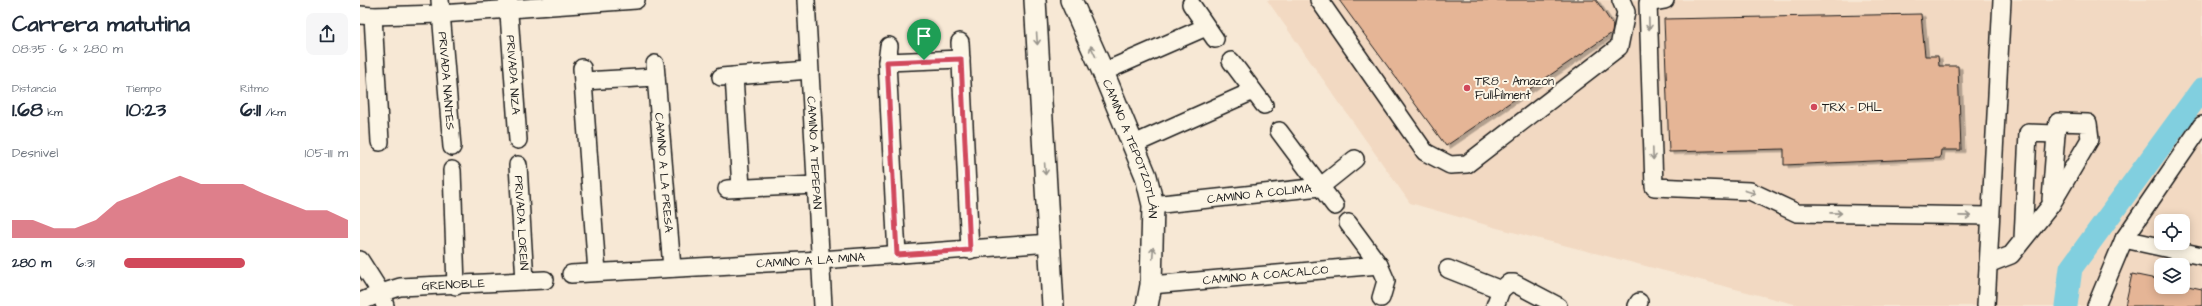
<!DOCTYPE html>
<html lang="es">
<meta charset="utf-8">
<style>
:root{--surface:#fff;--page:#f6f6f7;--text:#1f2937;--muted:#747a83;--accent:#d1495b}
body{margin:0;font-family:"Architects Daughter",sans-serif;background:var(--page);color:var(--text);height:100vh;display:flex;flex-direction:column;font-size:15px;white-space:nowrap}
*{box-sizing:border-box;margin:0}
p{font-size:13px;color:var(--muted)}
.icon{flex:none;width:22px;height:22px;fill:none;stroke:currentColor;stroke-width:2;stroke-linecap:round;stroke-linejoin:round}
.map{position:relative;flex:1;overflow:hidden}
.sheet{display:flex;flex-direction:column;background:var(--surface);width:360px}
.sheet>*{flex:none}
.buttons{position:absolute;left:1794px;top:214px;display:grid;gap:8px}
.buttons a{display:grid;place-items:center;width:36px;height:36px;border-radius:8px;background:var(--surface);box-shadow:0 2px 10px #0003;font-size:20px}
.pin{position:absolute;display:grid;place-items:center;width:34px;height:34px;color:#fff;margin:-41px -17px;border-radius:50% 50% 50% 0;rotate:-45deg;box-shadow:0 0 4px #0007}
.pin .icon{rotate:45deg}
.round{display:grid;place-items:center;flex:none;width:42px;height:42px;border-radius:8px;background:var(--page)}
.overview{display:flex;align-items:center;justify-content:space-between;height:68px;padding:0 12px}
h1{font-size:22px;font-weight:700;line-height:30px}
.stats{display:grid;grid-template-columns:repeat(3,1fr);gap:6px;height:68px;padding:4px 12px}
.stats div{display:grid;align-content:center}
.stats b{font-size:20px;font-weight:700}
.stats small{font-size:11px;font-weight:400}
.stats p{font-size:11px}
.chart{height:112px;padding:8px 12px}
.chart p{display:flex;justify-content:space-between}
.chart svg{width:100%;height:72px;margin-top:4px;fill:var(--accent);opacity:.7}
ul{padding:0 12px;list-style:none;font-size:13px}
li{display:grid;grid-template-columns:64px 48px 1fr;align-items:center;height:30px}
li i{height:10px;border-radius:5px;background:var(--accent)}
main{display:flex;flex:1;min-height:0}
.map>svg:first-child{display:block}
.built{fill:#f2d9c2;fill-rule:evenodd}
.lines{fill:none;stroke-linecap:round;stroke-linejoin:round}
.river{stroke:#81cfdf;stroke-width:23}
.building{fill:#e5b596;stroke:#1c1c1c;filter:url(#shadow)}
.minor-casing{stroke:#1c1c1c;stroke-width:20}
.major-casing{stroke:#1c1c1c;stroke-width:24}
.minor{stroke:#fcf5e5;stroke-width:17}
.major{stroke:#fcf5e5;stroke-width:21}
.oneway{stroke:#97938b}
.route-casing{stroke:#fff;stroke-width:8}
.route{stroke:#d1495b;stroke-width:5}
.poi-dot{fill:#d1495b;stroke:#fcf5e5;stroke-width:1.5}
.labels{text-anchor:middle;stroke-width:4;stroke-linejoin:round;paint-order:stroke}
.street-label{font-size:12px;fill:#1c1c1c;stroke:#fcf5e5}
.poi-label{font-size:12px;fill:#1c1c1c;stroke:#fcf5e5;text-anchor:start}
</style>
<main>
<section class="sheet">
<div class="overview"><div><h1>Carrera matutina</h1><p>08:35 · 6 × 280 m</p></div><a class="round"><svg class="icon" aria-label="share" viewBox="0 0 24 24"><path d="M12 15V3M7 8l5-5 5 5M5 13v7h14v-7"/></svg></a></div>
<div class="stats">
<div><p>Distancia</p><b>1.68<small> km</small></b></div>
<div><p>Tiempo</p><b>10:23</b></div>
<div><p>Ritmo</p><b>6:11<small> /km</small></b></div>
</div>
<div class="chart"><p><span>Desnivel</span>105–111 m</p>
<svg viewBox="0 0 160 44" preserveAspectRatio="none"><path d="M0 44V33L10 33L20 38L30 38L40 33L50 22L60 17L70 11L80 6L90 11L100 11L110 11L120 17L130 22L140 27L150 27L160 33V44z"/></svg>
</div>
<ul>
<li><b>280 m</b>6:31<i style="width:54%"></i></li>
</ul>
</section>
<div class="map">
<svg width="1842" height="306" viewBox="0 0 1842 306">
<defs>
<filter id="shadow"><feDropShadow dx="4" dy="2.5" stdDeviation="0" flood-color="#0004"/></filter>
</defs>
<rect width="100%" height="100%" fill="#f7e8d5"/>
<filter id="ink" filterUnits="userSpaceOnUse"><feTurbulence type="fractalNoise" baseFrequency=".025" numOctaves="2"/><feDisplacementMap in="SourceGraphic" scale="8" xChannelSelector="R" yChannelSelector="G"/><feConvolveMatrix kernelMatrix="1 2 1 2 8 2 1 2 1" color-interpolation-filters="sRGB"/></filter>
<g filter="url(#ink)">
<path class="built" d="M907,0H1842V306H1442L1137,228L1050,203ZM1801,221H1823V243H1801ZM1801,265H1823V287H1801Z"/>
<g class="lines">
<path class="river" d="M1706,306L1711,268L1842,89"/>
</g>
<path class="building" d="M979,0H1236L1253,25L1252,33L1086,146Z
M1561,14L1565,56H1578L1579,66H1598L1601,150H1581L1580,158L1424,165V149L1309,152L1304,19Z
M1772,274L1801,280V287H1823V285L1842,289V306H1765Z"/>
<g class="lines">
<g class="minor-casing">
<g id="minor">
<path id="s1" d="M80,0L92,147"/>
<path id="s2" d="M148,0L158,140"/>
<path id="s3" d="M446,0L463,306"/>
<path d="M959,0L1065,152L1090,165L1107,164L1259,47L1266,12L1261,0"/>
<path d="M1305,0L1288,3L1294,187L1390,191L1437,213L1630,216"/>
<path d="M831,4L855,39"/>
<path d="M0,15L13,16L81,14L276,0"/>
<path d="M13,16L20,142"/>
<path d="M600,42L610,250"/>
<path d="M529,46L527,62L537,255"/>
<path d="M871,61L904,105"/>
<path d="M527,62L601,59"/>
<path id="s4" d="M295,64L312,268"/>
<path d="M222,68L237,272"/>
<path d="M743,72L846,27"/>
<path d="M374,76L381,188"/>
<path d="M361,77L449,70"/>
<path d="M223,81L296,77"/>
<path d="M919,131L975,206"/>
<path d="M772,145L893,91"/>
<path id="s5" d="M158,165L165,281"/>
<path d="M92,170L96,286"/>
<path d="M367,189L456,185"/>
<path d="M1691,200L1696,134"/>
<path id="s6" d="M793,205L960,187L995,159"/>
<path d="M988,223L1019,265L1026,281L1021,298"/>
<path d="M1764,239L1842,256"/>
<path d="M0,260L21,293L25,306"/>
<path d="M1628,264L1651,255L1691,205L1730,139L1728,123L1698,122L1696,134L1668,133L1663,239"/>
<path d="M1088,269L1141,290"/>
<path id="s7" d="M211,274L461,260L690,243"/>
<path id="s8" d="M791,285L1019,265"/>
<path id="s9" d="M0,302L21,293L40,287L185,280"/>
<path d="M1135,306L1141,290L1149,283H1154L1198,306"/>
<path d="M1277,306L1279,302"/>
<path d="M1626,306L1642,0"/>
<path d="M1736,306L1764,239L1842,125"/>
</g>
</g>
<g class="major-casing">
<g id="major">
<path d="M675,0L693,306"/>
<path id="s10" d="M711,0L743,72L786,176L793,205L791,285L787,306"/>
</g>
</g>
<use href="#minor" class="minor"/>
<use href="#major" class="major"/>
</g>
<defs><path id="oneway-shaft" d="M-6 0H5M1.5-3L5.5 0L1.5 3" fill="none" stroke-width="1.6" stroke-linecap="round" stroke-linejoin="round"/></defs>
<g class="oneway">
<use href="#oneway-shaft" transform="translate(1289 24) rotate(88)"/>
<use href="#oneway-shaft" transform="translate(677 39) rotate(86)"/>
<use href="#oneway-shaft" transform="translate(733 51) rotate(-115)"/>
<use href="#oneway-shaft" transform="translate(1293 154) rotate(88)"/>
<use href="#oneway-shaft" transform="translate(685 169) rotate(86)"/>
<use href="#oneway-shaft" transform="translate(1390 192) rotate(17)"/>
<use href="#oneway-shaft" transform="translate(1476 213) rotate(1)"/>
<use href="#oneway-shaft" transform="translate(1605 216) rotate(1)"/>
<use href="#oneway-shaft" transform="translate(793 253) rotate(-87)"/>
</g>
</g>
<g class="lines" filter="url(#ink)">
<g class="route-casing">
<path id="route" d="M601,59L610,250L537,255L527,62Z"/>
</g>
<use href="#route" class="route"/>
</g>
<g class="poi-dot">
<circle cx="1107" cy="88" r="4"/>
<circle cx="1454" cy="107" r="4"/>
</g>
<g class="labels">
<g class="street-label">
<text dy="4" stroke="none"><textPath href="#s2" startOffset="75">PRIVADA NIZA</textPath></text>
<text dy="4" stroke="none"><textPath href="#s1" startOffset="81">PRIVADA NANTES</textPath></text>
<text dy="4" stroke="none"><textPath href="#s10" startOffset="161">CAMINO A TEPOTZOTLÁN</textPath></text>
<text dy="4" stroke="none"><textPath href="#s3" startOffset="153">CAMINO A TEPEPAN</textPath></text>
<text dy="4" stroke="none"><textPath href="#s4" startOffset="109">CAMINO A LA PRESA</textPath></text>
<text dy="4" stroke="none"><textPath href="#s6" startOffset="107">CAMINO A COLIMA</textPath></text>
<text dy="4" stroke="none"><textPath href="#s5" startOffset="58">PRIVADA LOREIN</textPath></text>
<text dy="4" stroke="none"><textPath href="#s7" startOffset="240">CAMINO A LA MINA</textPath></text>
<text dy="4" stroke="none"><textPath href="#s8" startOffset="115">CAMINO A COACALCO</textPath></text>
<text dy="4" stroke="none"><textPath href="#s9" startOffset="96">GRENOBLE</textPath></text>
</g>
<g class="poi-label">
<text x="1115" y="85">TR8 - Amazon<tspan x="1115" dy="14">Fullfilment</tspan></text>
<text x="1462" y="111">TRX - DHL</text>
</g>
</g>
</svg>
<div class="buttons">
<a><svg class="icon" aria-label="locate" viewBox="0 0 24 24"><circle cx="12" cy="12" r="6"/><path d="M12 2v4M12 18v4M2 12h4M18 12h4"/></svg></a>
<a><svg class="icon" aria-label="layers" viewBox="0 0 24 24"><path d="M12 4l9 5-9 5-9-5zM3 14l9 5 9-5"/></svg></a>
</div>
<div class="pin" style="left:564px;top:60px;background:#1e9e55"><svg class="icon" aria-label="arrive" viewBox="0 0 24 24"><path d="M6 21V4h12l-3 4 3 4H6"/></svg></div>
</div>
</main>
